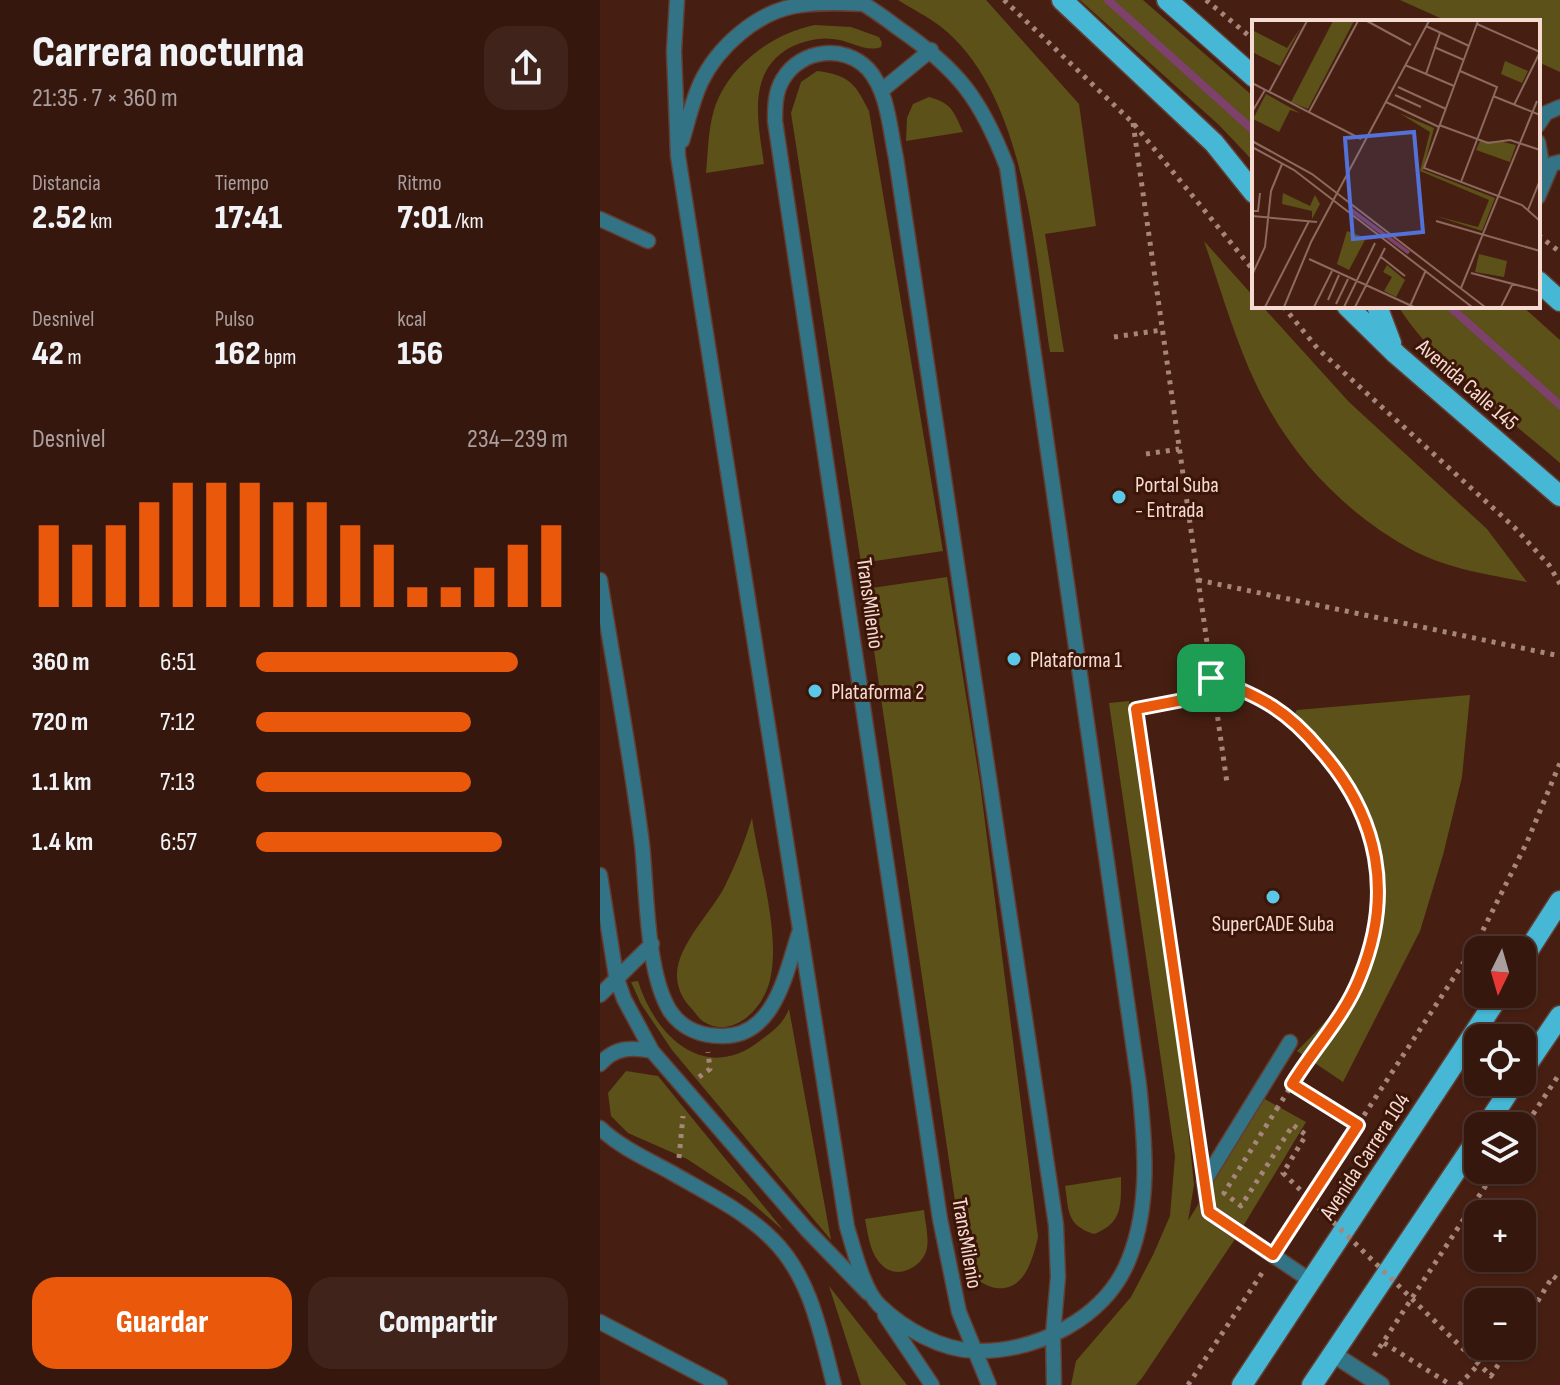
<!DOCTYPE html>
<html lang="es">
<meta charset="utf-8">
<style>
:root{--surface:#35170e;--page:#40241c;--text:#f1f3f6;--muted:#aa9f9e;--line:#4f362e;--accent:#ea580c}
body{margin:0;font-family:"Sofia Sans Condensed",sans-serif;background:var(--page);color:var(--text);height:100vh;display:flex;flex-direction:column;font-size:30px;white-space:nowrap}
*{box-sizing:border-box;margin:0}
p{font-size:26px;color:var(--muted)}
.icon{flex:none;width:44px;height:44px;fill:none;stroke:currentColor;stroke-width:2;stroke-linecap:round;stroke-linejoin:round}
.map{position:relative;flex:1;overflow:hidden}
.drawer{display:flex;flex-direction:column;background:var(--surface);width:600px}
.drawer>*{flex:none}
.needle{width:52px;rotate:185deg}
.buttons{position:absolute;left:864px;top:936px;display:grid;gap:16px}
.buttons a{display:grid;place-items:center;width:72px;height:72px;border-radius:16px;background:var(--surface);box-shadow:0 2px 6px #0004,0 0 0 2px var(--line);font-size:40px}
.pin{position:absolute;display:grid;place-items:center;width:68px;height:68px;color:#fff;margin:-34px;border-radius:16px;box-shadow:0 4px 12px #0006}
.round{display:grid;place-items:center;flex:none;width:84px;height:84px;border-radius:24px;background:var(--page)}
.head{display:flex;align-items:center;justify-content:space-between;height:136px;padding:0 32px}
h1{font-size:44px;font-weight:800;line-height:60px}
.figures{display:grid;grid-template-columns:repeat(3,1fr);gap:12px;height:136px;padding:8px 32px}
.figures div{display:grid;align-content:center}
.figures b{font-size:34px;font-weight:800}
.figures small{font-size:22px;font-weight:400}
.figures p{font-size:22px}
.chart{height:224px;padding:16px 32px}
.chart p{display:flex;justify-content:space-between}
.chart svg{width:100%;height:144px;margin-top:8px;stroke:var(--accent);stroke-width:6}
.primary-button{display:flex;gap:16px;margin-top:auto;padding:16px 32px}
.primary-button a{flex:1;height:92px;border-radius:24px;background:var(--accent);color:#fff;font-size:32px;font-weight:800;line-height:92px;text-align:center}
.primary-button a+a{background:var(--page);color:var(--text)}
ul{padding:0 32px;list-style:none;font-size:26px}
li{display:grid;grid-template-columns:128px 96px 1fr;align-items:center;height:60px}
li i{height:20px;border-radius:10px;background:var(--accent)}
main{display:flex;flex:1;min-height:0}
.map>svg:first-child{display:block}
.green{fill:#5c5118}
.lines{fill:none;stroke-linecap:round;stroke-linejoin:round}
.stream{stroke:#7d416c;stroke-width:8}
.lane-casing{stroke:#633d31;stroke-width:17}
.street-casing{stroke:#633d31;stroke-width:19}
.primary-casing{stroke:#633d31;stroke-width:23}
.path{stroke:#a6857b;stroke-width:5;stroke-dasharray:4 6;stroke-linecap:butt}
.lane{stroke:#327486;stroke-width:14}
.street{stroke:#327486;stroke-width:16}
.primary{stroke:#46b8d6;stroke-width:20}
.path-bridge{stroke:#a6857b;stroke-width:5;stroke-dasharray:4 6;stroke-linecap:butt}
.route-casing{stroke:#fff;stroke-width:16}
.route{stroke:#ea580c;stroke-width:10}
.poi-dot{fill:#5ac8e6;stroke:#3b1508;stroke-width:3}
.labels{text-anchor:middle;stroke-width:6;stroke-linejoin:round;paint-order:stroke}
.street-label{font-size:22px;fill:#f6dbd3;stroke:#3b1508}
.poi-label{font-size:22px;fill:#f6dbd3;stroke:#3b1508;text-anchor:start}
.inset-river{fill:none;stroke:#7d416c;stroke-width:4}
.inset-road{fill:none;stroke:#8d6a5f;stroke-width:2}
.view{fill:#5371d7;fill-opacity:0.15;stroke:#5371d7;stroke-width:4}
.inset-edge{fill:none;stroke:#f6dbd3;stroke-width:4}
</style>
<main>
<section class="drawer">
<div class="head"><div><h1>Carrera nocturna</h1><p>21:35 · 7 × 360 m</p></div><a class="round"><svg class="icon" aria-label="share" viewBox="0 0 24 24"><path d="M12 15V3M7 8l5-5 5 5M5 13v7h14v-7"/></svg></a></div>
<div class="figures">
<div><p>Distancia</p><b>2.52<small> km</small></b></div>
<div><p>Tiempo</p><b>17:41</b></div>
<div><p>Ritmo</p><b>7:01<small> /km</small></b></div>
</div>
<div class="figures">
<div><p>Desnivel</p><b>42<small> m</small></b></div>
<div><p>Pulso</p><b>162<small> bpm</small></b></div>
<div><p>kcal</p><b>156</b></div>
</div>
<div class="chart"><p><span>Desnivel</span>234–239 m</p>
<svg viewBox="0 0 160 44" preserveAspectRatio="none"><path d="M5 44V19M15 44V25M25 44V19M35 44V12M45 44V6M55 44V6M65 44V6M75 44V12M85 44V12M95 44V19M105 44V25M115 44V38M125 44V38M135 44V32M145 44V25M155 44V19"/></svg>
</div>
<ul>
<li><b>360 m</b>6:51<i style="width:84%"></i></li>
<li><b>720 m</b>7:12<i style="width:69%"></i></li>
<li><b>1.1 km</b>7:13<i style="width:69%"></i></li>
<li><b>1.4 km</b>6:57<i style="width:79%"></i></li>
</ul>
<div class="primary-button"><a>Guardar</a><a>Compartir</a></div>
</section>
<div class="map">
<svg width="960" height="1385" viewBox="0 0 960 1385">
<rect width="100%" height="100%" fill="#471f12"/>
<path class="green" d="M298,0H386L479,104L496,226L445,234L464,352H450C434,251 426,93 340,26C327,16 312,9 298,0Z
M480,0H543L654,97V162L619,125Z
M800,0H960V72L938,62V22H849Z
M215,25L251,27L279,37L282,43L281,47C266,53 249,40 233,39C219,37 204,41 191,47C146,71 158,122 164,164L106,173C108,152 108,130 114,110C127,67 172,33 215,25Z
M217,71C249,75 255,83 269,111L343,551L261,563L191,113L201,82Z
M329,97C352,103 354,112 363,132L306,141L307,118L313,104Z
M604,241L654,297V306H662L749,402L887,529L927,582C890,575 850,569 816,552C746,515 690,456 656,384C635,340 620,287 604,241Z
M798,306H922L960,340V463C907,417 835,365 798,306Z
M347,577L380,783L438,1237C433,1258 425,1291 397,1288C390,1288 380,1281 373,1278L362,1249L265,589Z
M870,695L862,777L843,855L820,931L743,1082L697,1051C715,1033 732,1016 745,995C778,943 780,867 755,812C739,779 712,752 687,726L697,710Z
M529,701L587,1116L594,1185L588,1221L663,1098L706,1122L639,1233L542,1378L536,1385H471L476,1361L531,1297L553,1255L570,1216L575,1156L509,703Z
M152,818C159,866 181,934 170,980C164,1007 134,1040 104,1022C99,1019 95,1012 91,1008C83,1000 77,988 77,976C76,946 112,912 125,886C136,864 145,841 152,818Z
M38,981C55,1036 105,1085 161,1040C173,1031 183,1024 189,1009L231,1240L72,1050L41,1004L31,982Z
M26,1071L58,1076L184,1231L145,1197L87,1159L28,1133L11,1116L8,1093Z
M521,1177C521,1205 523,1223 494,1234C466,1225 469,1211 465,1186Z
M324,1210C325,1221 329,1237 327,1248C323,1267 298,1280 283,1266C270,1255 268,1234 265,1219Z
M229,1286L307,1385H261Z"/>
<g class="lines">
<path class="stream" d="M508,0L654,131
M849,306L960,405"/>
<g class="lane-casing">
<path id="lane" d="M77,0L74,51L78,156L247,1227C254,1249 263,1289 279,1305C304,1329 341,1350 376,1351C437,1352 506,1318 529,1259C551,1204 545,1142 539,1085L407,167C381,99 358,69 298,28C285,18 271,8 257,0
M281,91L331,50
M938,125L946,113L960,107
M82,141C88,122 92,101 101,82C118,47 156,13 195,6C217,2 241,3 263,4
M938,142L941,159L938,166
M938,197L952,164L960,162
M0,219L48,241
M0,580C14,668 31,756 42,844C47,890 46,972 70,1011C82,1029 102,1036 122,1036C175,1037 186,972 199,933
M0,875L16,976L24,999L52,1051L207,1230L268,1293
M0,995L52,944
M690,1042L604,1182L609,1212L711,1281
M0,1064C15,1047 31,1047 52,1051
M0,1128C21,1148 49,1160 74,1174C107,1193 144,1211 172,1239C211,1277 221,1335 234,1385
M285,1315L332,1385
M0,1322L120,1385
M389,1385L359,1312L340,1219L175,121C175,107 175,92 183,79C201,49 244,44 268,69C288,91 290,130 296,158L456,1225L458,1277L453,1334L454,1385"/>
</g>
<g class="street-casing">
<path id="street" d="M733,1354L781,1385"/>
</g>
<g class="primary-casing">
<path id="primary" d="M462,0L614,143L654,193
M567,0L654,77
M938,281L960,301
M747,306L796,354L960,496
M777,306L791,343
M922,960L960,901
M922,1072L960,1016
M886,1126L915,1082
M642,1385L900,994
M712,1385L878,1138"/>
</g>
<path class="path" d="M404,0L533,123L654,271
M606,0L654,40
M533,123L627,783
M938,235L960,252
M683,306L718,349L914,527L949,565L960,584
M514,337L562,330
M546,454L579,449
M598,580L960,656
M612,678C633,686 653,694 672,706C720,736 770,802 776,858C778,872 777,887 776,901C775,934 767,971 750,1001C739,1020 723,1037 711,1055C699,1072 689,1090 678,1107
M99,1077L110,1069L108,1052
M690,1083L758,1125
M922,1131L960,1073
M600,1153L536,709L614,694
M79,1158L83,1116
M682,1241L877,942L927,842L960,763
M922,1327L953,1276L960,1281
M784,1343L851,1385
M774,1356L896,1170
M588,1385L664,1270
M859,1385L879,1364"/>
<use href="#lane" class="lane"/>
<use href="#street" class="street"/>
<use href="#primary" class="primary"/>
<path class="path-bridge" d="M678,1107L624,1193L641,1206L693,1125L706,1135L683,1173L891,1376L910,1346"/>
</g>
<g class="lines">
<g class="route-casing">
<path id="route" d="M611,678C633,686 653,694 672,706C691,718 707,734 721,751C779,817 794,894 760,977C745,1016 714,1048 692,1084L758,1125L673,1255L609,1212L536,709L614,694Z"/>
</g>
<use href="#route" class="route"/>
</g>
<g class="poi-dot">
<circle cx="519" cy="497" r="8"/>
<circle cx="414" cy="659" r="8"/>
<circle cx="215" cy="691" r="8"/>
<circle cx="673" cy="897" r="8"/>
</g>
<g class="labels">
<g class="street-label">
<text transform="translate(868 384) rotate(41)" y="8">Avenida Calle 145</text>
<text transform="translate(271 603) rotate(82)" y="8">TransMilenio</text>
<text transform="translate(764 1156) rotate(-57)" y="8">Avenida Carrera 104</text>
<text transform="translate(368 1243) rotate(80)" y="8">TransMilenio</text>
</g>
<g class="poi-label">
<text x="535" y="492">Portal Suba<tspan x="535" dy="25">- Entrada</tspan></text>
<text x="430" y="667">Plataforma 1</text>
<text x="231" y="699">Plataforma 2</text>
<text x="673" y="931" text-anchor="middle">SuperCADE Suba</text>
</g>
</g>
<g transform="translate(652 20)">
<rect width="288" height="288" fill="#471f12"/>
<path d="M81,1H102L56,89L39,82ZM49,7L28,46L0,32V10L35,28ZM253,41L276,51L270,63L249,54ZM14,74L48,93L38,90L27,112L1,99ZM147,93L182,108L171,150L243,178L230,211L184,196L226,207L237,180L168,151L178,112ZM228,121L251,122L264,125L258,142L224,130ZM31,173L58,186L63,175L68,184L60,199V191L30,184ZM95,211L114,218L97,250L85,244ZM227,234L255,241L252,257L223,252ZM135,245L153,260L144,277L132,271L140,257L131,252Z" fill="#5c5118"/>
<path class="inset-river" d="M98,189L157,233"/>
<path class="inset-road" d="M115,1L159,25M226,1L172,148L270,185L288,201M225,4L288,32M174,6L217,26M182,27L212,40M153,45L202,66M208,51L245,67L209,162M174,54L188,13M0,63L109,119M146,67L194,89M17,72L55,1M143,75L169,87M241,76L288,95M134,82L187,107M262,85L288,32M0,92L13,70M57,92L106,1M187,105L236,123L258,120L288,130M0,121L60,154L233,287M0,127L42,150L220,287M276,190L288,160M0,191H6L8,173M0,196L65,202M184,201L288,231M129,237L153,256M57,239L162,287M219,253L288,271M0,255L13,227L19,171L30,144M209,268L285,81M76,280L87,255M84,284L96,259M158,286L174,250M13,287L57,201M32,287L59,222L177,1M62,287L80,251M92,287L123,223M103,287L133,228M249,287L261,263"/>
<path class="view" d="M162,112L171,212L101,219L93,118Z"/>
<rect width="288" height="288" class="inset-edge"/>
</g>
</svg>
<div class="buttons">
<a><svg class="needle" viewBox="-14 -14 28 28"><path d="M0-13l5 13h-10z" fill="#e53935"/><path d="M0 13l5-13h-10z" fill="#aa9f9e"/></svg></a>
<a><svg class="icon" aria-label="locate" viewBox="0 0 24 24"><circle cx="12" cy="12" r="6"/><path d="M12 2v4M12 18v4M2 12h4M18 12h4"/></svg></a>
<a><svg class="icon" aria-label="layers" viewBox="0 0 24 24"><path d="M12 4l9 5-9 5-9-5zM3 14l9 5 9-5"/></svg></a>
<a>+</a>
<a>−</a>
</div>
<div class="pin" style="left:611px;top:678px;background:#1e9e55"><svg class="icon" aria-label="arrive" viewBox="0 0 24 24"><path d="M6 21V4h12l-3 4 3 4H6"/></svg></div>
</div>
</main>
